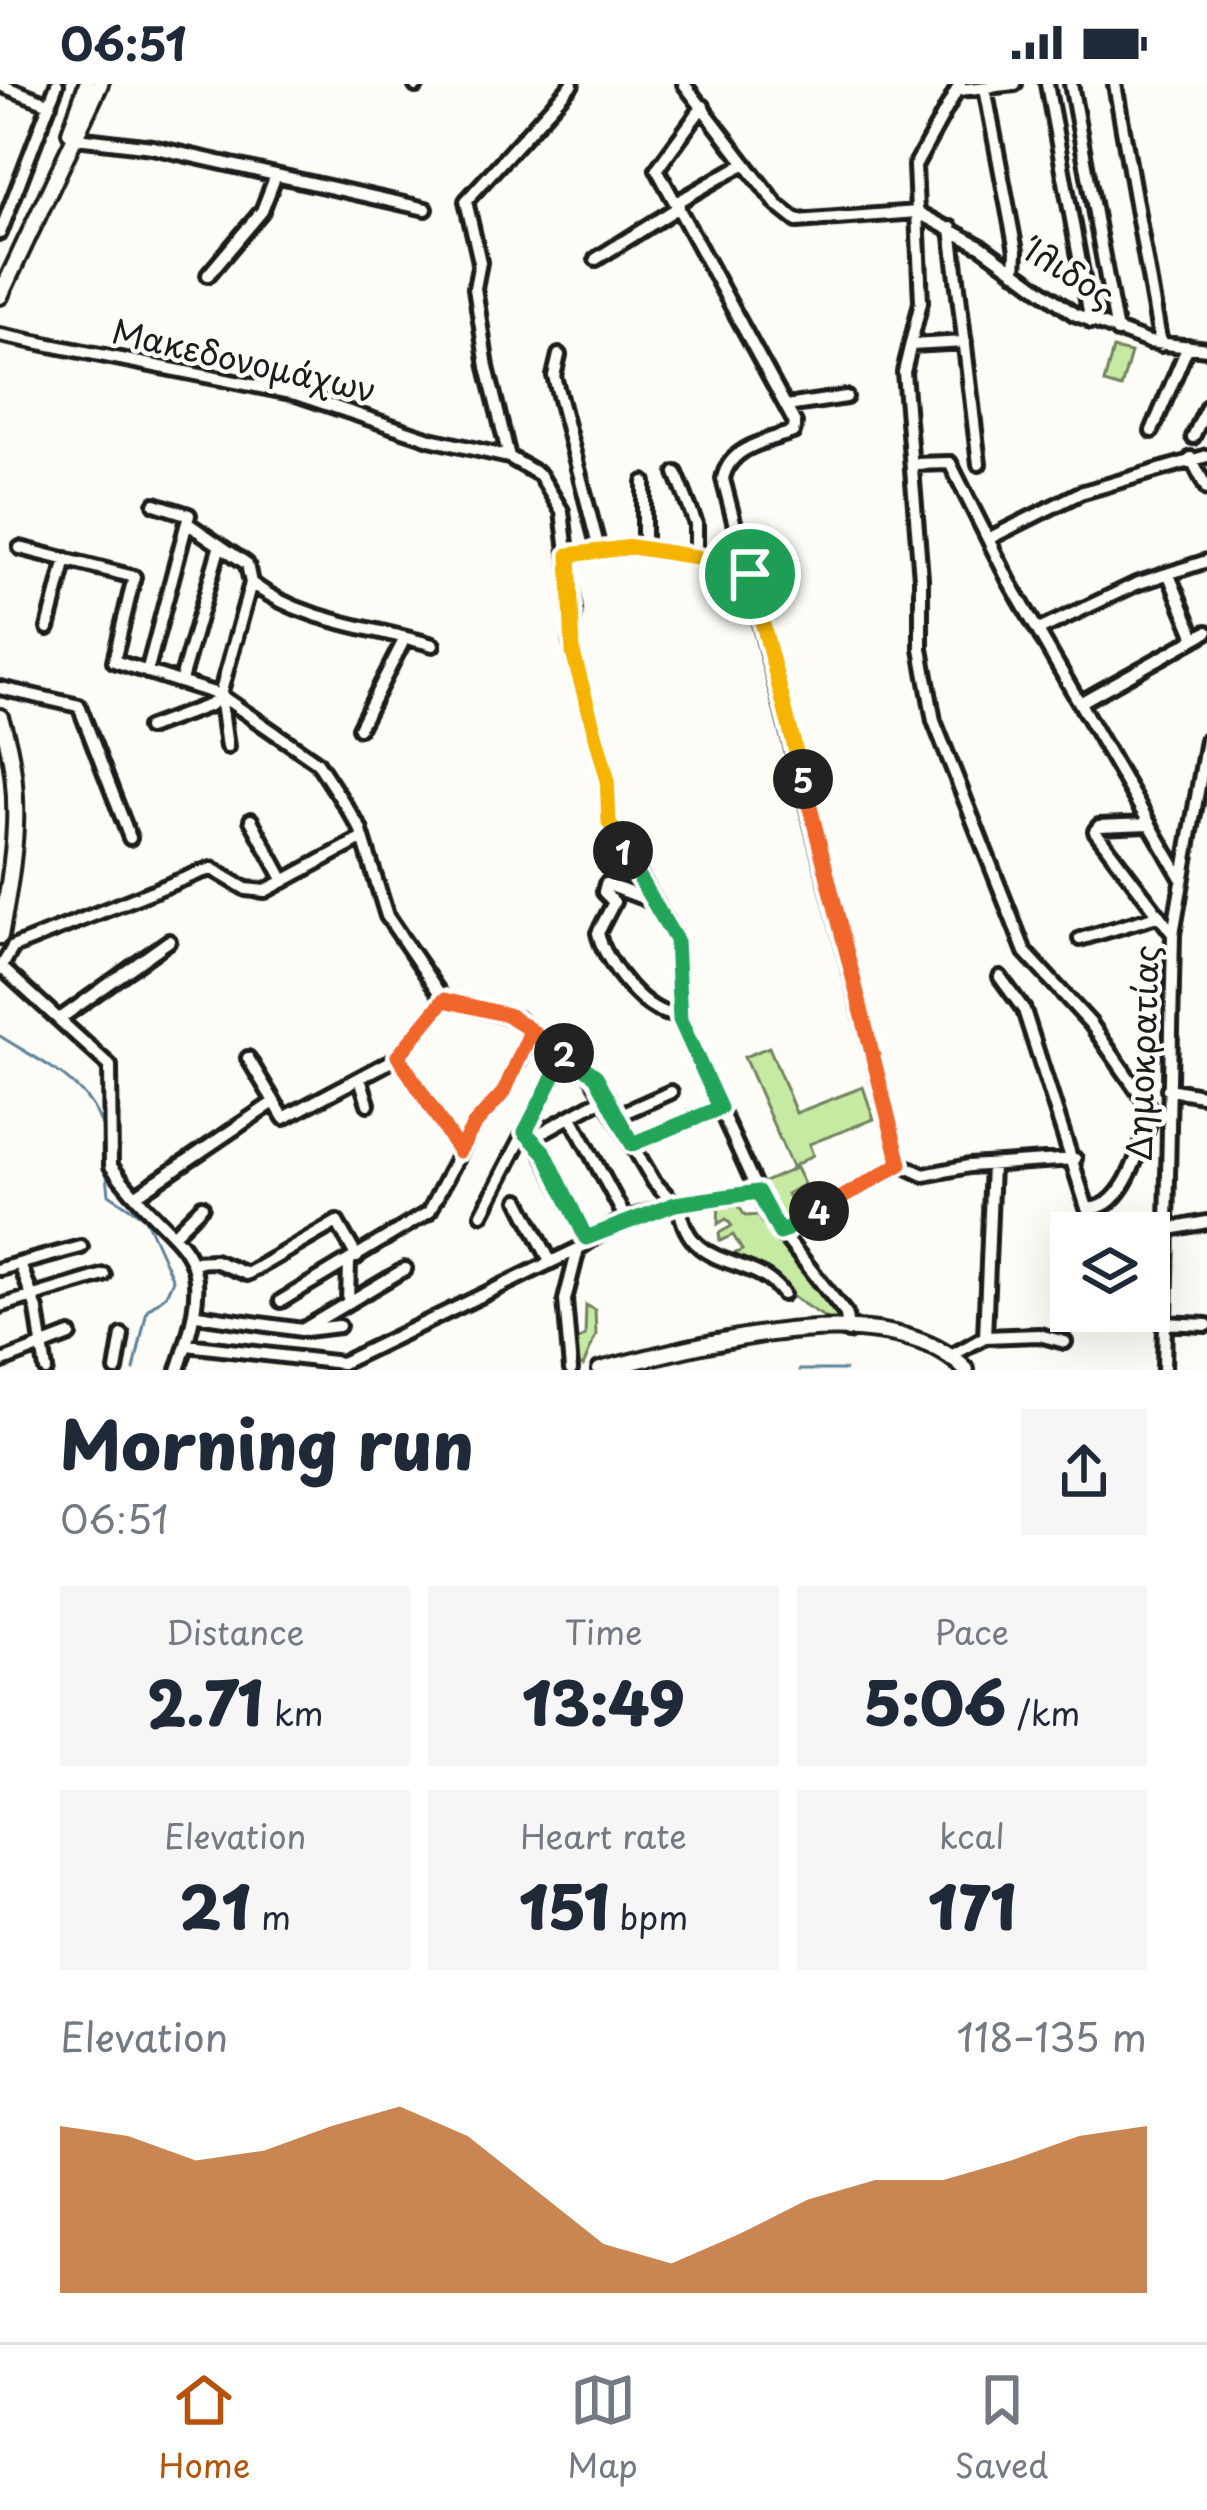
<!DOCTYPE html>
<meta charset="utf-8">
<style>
:root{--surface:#fff;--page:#f6f6f7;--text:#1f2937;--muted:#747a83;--line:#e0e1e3;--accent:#b45309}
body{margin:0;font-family:"Playpen Sans",sans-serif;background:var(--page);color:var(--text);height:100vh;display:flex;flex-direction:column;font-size:45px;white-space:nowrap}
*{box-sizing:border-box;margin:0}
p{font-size:39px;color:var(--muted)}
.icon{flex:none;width:66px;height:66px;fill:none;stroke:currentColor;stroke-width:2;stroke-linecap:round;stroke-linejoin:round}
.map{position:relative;height:1286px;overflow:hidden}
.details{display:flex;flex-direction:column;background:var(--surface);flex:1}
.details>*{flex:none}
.tools{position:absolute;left:1050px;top:1128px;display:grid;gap:24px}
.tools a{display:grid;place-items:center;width:120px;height:120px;border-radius:0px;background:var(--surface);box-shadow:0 12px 48px #0002;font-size:60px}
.pin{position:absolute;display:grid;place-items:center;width:102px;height:102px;color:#fff;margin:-51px;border:6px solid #fff;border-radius:50%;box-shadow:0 3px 12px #0007}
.km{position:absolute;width:60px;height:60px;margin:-30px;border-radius:50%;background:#222;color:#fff;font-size:33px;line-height:60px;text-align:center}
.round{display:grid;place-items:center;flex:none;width:126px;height:126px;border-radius:0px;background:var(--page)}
.summary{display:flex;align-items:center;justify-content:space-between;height:204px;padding:0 60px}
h1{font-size:66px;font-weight:800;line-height:90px}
.metrics{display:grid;grid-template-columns:repeat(3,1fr);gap:18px;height:204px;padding:12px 60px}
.metrics div{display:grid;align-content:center;border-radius:0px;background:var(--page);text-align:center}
.metrics b{font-size:60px;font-weight:800}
.metrics small{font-size:33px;font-weight:400}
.metrics p{font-size:33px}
.chart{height:336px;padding:24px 60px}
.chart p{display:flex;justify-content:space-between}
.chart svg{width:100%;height:216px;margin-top:12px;fill:var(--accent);opacity:.7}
.status{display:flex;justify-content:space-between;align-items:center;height:84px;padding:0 60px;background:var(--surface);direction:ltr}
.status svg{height:33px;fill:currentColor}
.dock{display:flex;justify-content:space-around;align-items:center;height:168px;border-top:3px solid var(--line);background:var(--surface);font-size:33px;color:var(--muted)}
.dock a{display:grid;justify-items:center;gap:6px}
.dock .active{color:var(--accent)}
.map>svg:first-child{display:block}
.green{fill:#c7eaa3;stroke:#728360;stroke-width:3}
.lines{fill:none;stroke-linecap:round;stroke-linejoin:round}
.stream{stroke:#5f8399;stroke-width:3}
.minor-casing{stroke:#1c1c1c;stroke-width:20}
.major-casing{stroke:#1c1c1c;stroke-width:22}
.minor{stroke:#fdfcf7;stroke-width:10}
.major{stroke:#fdfcf7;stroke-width:14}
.split-1-casing{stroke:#fff;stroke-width:24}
.split-2-casing{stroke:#fff;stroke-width:24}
.split-3-casing{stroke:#fff;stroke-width:24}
.split-4-casing{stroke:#fff;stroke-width:24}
.split-5-casing{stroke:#fff;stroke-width:24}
.split-6-casing{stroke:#fff;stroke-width:24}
.split-1{stroke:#f5b400;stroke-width:15}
.split-2{stroke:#22a559;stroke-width:15}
.split-3{stroke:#f0652b;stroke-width:15}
.split-4{stroke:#22a559;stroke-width:15}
.split-5{stroke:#f0652b;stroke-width:15}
.split-6{stroke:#f5b400;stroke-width:15}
.labels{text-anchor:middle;stroke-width:9;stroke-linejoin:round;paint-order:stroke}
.street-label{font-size:33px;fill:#1c1c1c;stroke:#fdfcf7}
</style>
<div class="status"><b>06:51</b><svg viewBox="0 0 49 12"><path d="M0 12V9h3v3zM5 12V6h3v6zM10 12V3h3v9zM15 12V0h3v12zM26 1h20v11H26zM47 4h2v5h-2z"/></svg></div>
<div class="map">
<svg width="1207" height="1286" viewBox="0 0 1207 1286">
<rect width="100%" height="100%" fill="#fdfcf7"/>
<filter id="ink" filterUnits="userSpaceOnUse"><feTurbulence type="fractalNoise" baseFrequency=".00833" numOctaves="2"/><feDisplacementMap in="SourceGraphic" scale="24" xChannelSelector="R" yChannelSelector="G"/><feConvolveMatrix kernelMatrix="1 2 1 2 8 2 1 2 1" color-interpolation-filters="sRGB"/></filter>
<g filter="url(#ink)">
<path class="green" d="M1113,265L1131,269L1121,304L1104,299Z
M769,963L796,1029L863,1003L874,1035L809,1060L813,1071L792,1083L744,973Z
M796,1084L804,1100L787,1110L799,1131L777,1142L758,1101Z
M719,1118L738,1121L745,1132L762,1131L842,1230L837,1240C796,1219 765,1188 720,1176L742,1166L733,1151L720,1157L719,1149L732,1142L726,1135L718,1140Z
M586,1221L595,1226L596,1251L583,1282L572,1278L570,1259L585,1252Z"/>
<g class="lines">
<path class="stream" d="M0,952C45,981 99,1002 106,1060
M106,1082L109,1110L145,1134L173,1196L166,1211L147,1226L134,1286
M799,1286H845"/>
<g class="minor-casing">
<path id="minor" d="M415,0L416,2
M684,0L777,121L797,137L917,128L982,163L1074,230L1149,258L1207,265
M960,0L915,82L921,218L904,288L921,494V565L934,637L1025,868L1091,940L1153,1029L1168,1031
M1047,0L1091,238
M1071,0L1117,248
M1115,0L1161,261
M0,1L50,20
M985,4L1016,167L1015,188
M959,6L1015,0
M703,22L657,85L795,339L793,348C766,357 729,363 723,395L900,1080
M76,54L152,63L426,125
M676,119L745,79
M951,144L979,380
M0,149L57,0
M596,175L679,123
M208,191L262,127L276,91
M0,251L296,310L430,355L509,373L540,391L562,427L574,526L571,560L607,693L609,738L676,855L680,936L769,1133L846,1230L848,1248
M911,261L965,258
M559,271L554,292L599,465
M787,322L846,313
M1152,347L1188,262
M1193,353L1207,323
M509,373L487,283L475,204L480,178L466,117L572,0
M1191,374L1207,405
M913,380L950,379L1009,497L1181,794
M676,389L696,440V473
M644,398V465
M187,439L247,480L251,499C303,538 372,543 433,561
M988,455L1080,409L1207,372
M20,464L134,493L114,577L220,611L317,678L360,744L387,832L444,916L518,935L536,954L587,984L654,1098L675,1120
M569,471L632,463L696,473L750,491
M1169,491L1195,554
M48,544L66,475
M1041,545L1136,500L1207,477
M147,588L189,431L155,420
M181,596L220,461
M0,604L79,622L130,754
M1083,617L1207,548
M148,644L210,621L220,611
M359,644L405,554
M227,663L220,611L251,499
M251,736L284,797
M1148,740L1099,742L1095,747L1173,850
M656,819L606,800L604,808L614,818L598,849C604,877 648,936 679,930
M1080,855L1157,832
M0,882L110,982L111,1082C177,1174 224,1151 178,1286
M2,882L13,863L201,788L212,785L246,805L265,807L363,754
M1000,893L1024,926L1087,1124C1125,1129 1141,1058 1153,1029
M61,934L169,857
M398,972L459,1067
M248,974L284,1034L395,975L444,916
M360,994L368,1020
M1168,1005L1207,1012
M619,1031L671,1008
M571,1033L626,1135
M533,1053L608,1012
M535,1054L586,1154
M633,1060L720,1024
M900,1080L924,1091L969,1082L1075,1075
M138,1110L274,1018
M519,1116L550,1177
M679,1120C688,1191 752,1167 783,1210
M482,1130L565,970
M175,1149L202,1122
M780,1149L900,1080
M1149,1149L1207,1138
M192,1178L215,1177L247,1190L337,1138L357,1173
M20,1180L37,1226L46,1286
M0,1185L81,1163
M281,1217L429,1128L474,1041L504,1008L531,950
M348,1218L349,1178
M0,1222L104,1191
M197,1231L302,1246L405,1185
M1164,1239L1207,1241
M306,1246L339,1242
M985,1253L1039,1251L1065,1258
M187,1261L342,1279L578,1165L620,1137L675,1120L758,1109
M951,1272L985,1253L992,1081
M0,1278L70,1251
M116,1286L122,1251
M571,1286L565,1216L578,1165
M1164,1286L1173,850L1207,656"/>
</g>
<g class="major-casing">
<path id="major" d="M70,48L87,0
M0,212L100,0
M0,633C26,707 14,776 0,852
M600,1286C694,1262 888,1206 966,1286"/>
</g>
<use href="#minor" class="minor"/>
<use href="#major" class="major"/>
</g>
</g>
<g class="lines" filter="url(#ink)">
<g class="split-1-casing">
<path id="split-1" d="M623,767L609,738L607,693L573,569L569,471L632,463L696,473L750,490"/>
</g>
<g class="split-2-casing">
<path id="split-2" d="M564,969L596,992L632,1060L720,1024L680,936L676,856L623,767"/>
</g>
<g class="split-3-casing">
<path id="split-3" d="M557,965L531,950L528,954L504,1008L474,1041L459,1067L398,972L444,916L508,931L564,969"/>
</g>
<g class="split-4-casing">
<path id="split-4" d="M557,965L565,970L525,1048L545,1069L586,1154L675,1120L758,1108L780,1149L819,1127"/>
</g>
<g class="split-5-casing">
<path id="split-5" d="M803,695L900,1080L819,1127"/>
</g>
<g class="split-6-casing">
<path id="split-6" d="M750,490L803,695"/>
</g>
<use href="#split-1" class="split-1"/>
<use href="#split-2" class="split-2"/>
<use href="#split-3" class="split-3"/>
<use href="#split-4" class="split-4"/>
<use href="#split-5" class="split-5"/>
<use href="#split-6" class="split-6"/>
</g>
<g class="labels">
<g class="street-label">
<text transform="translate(1070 189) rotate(32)" y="12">Ίλιδος</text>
<text transform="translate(244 277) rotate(13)" y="12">Μακεδονομάχων</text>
<text transform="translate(1143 969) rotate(-88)" y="12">Δημοκρατίας</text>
</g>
</g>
</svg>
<div class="tools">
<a><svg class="icon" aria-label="layers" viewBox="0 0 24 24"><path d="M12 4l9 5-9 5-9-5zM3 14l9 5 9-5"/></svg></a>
</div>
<div class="pin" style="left:750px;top:490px;background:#1e9e55"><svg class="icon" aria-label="arrive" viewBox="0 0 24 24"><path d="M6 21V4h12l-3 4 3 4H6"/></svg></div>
<b class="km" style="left:623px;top:767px">1</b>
<b class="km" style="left:564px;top:969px">2</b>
<b class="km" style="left:819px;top:1127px">4</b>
<b class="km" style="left:803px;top:695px">5</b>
</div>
<section class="details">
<div class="summary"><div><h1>Morning run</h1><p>06:51</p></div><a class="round"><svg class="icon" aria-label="share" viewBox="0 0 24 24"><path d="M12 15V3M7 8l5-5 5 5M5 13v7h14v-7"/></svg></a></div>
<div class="metrics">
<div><p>Distance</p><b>2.71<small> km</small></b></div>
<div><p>Time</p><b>13:49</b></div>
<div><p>Pace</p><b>5:06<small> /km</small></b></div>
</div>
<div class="metrics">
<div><p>Elevation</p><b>21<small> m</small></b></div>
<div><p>Heart rate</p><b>151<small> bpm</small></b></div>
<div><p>kcal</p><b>171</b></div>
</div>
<div class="chart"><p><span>Elevation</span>118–135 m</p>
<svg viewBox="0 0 160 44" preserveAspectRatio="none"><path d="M0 44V10L10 12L20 17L30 15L40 10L50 6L60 12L70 23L80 34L90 38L100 32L110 25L120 21L130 21L140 17L150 12L160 10V44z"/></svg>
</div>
</section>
<nav class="dock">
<a class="active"><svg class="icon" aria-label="home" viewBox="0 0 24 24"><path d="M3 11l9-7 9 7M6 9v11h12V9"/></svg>Home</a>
<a><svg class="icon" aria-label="map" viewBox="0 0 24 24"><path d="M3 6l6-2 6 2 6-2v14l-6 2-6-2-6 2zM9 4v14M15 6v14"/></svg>Map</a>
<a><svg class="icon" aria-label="saved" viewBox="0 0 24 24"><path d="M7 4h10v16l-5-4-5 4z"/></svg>Saved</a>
</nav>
